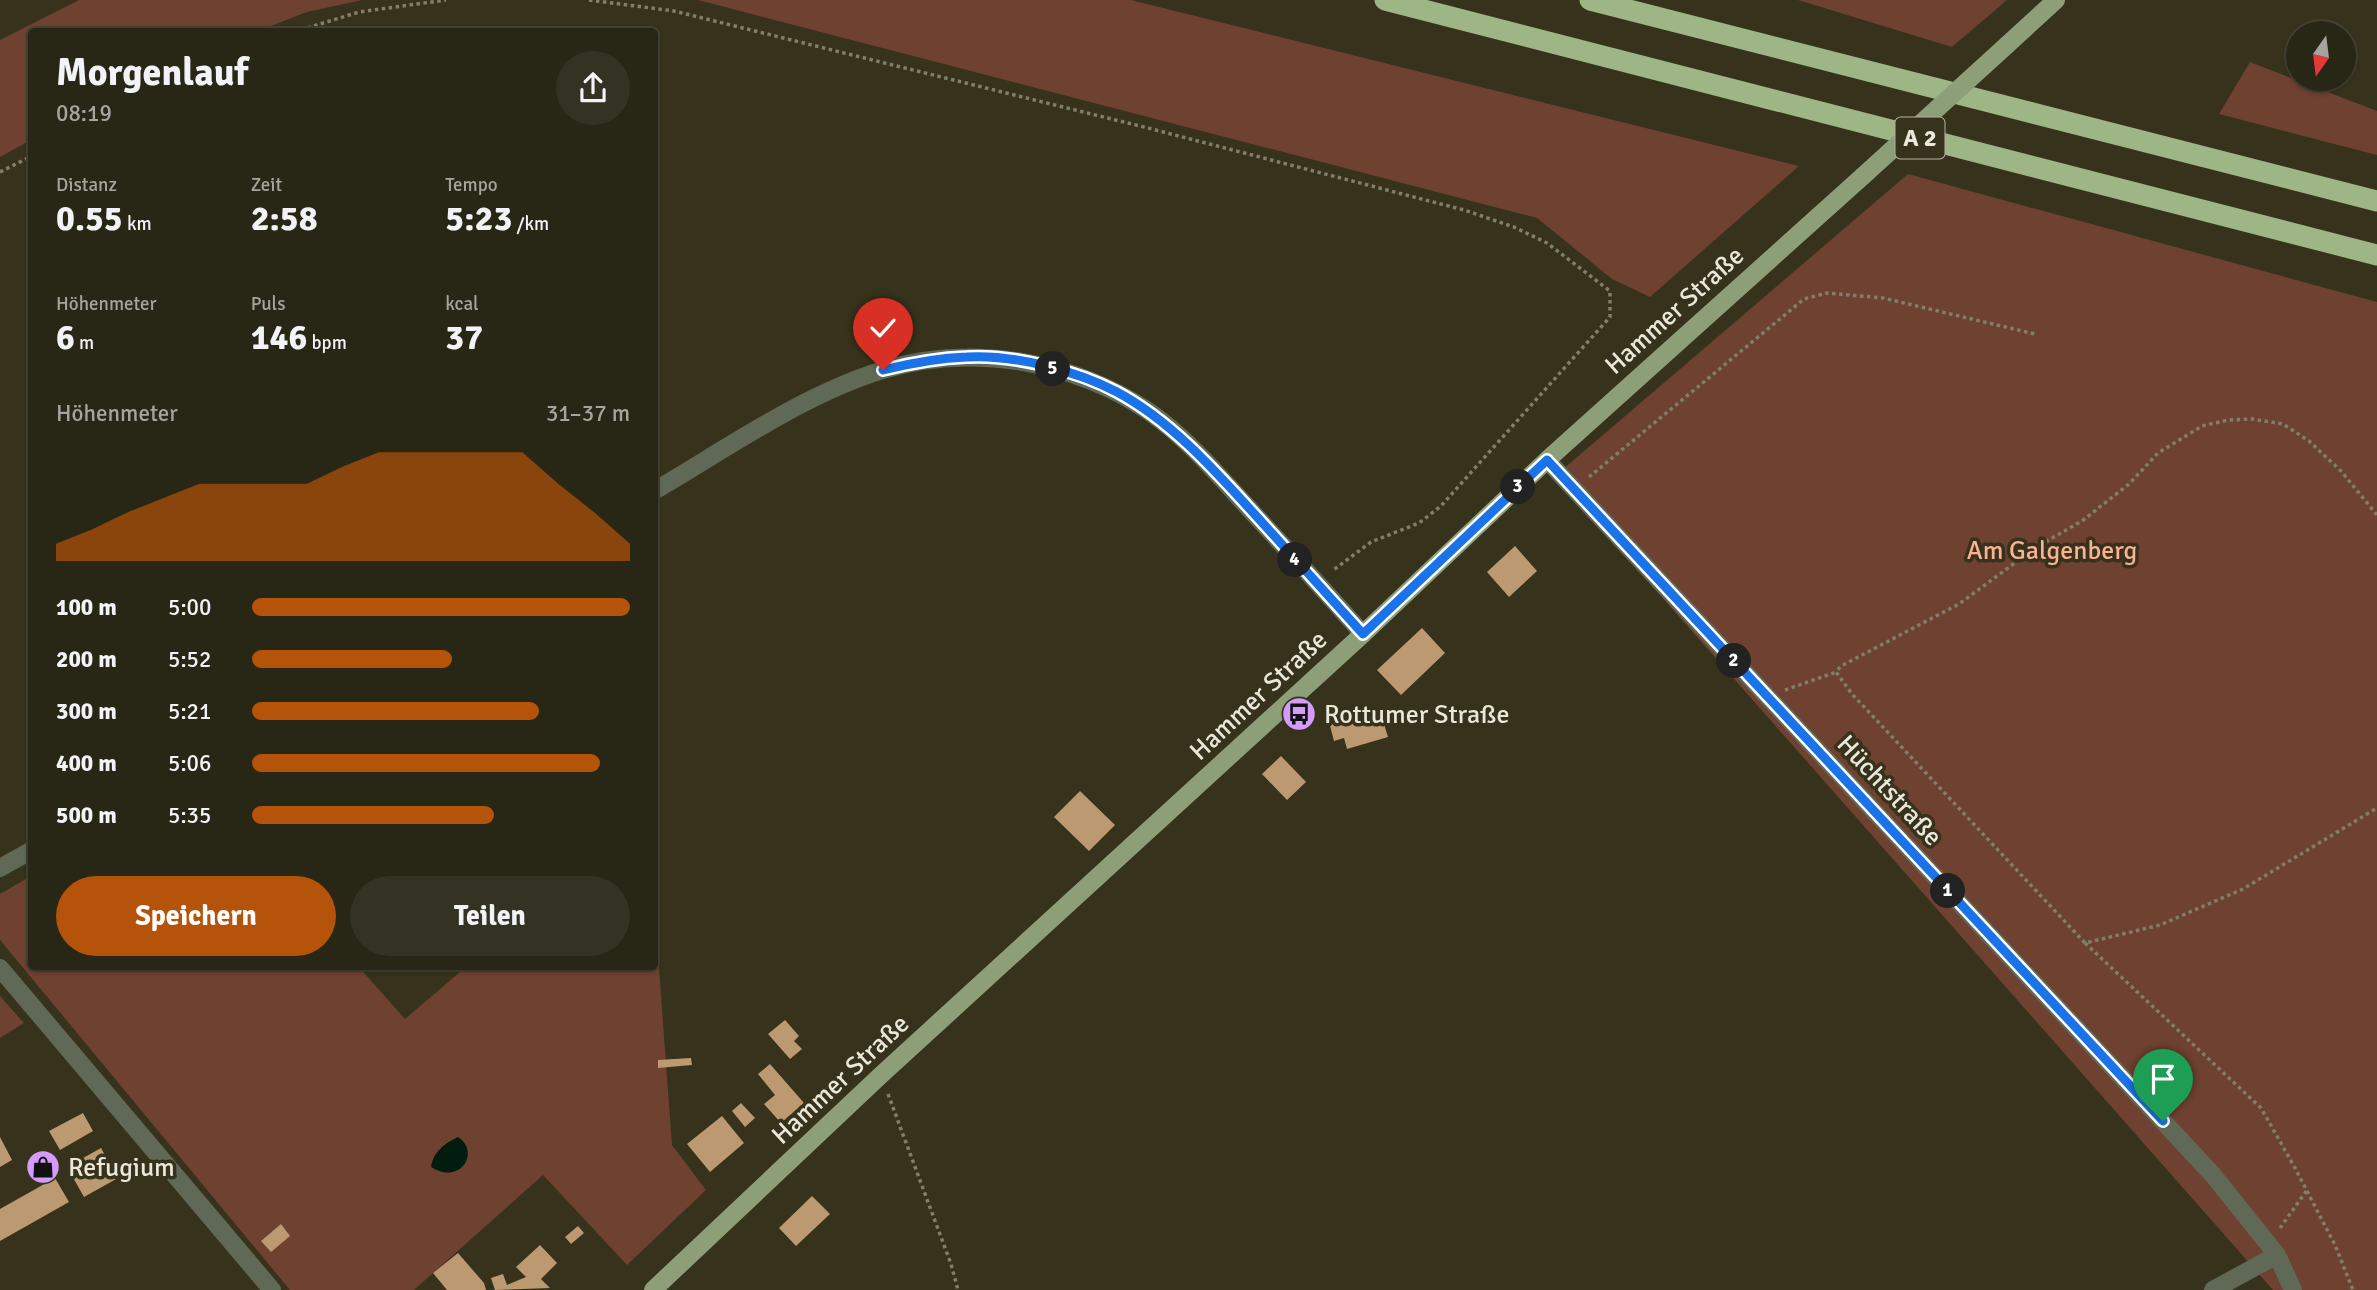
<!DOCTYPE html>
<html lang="de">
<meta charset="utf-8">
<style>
:root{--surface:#282614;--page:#343222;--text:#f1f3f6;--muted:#a5a5a0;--line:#444334;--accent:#b45309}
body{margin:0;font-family:Signika,sans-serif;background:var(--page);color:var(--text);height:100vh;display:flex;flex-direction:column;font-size:26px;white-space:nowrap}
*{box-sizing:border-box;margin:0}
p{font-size:23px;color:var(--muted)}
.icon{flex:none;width:38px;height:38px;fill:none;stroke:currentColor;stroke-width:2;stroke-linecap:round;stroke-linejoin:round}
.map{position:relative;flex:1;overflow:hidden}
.sheet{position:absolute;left:28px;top:28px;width:630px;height:942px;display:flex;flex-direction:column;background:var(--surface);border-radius:7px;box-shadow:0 2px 5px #0004,0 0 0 2px var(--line)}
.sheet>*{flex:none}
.needle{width:46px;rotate:194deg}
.fabs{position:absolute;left:2286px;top:21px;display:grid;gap:14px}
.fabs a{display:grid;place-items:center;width:70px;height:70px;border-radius:50%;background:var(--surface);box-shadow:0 2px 5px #0004,0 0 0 2px var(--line);font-size:35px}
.pin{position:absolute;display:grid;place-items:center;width:60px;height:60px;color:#fff;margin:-72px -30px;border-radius:50% 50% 50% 0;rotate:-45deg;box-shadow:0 0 7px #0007}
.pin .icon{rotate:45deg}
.km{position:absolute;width:35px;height:35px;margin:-18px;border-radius:50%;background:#222;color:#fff;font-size:19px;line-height:35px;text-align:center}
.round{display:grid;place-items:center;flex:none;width:74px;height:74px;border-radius:37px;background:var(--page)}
.headline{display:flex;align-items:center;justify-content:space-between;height:119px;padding:0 28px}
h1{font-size:38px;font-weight:700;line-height:52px}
.stats{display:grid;grid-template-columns:repeat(3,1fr);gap:10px;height:119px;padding:7px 28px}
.stats div{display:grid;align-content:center}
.stats b{font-size:35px;font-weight:700}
.stats small{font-size:19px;font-weight:400}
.stats p{font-size:19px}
.chart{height:196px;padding:14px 28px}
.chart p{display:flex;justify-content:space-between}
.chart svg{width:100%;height:126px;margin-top:7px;fill:var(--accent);opacity:.7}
.cta{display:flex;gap:14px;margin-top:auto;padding:14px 28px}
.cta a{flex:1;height:80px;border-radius:42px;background:var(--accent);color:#fff;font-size:28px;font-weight:700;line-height:80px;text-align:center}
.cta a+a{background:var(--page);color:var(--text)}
ul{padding:0 28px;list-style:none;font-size:23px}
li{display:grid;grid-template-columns:112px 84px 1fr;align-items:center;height:52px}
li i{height:18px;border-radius:9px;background:var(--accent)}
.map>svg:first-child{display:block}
.green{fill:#6e4131}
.water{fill:#031c10}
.building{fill:#bc9971}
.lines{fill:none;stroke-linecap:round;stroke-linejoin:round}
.path{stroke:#817e6a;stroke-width:3.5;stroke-dasharray:3.5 3.5;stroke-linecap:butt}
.minor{stroke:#606956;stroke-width:18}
.major{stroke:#8d9f79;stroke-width:18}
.highway{stroke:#9eb586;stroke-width:21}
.major-bridge{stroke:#8d9f79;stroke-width:18}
.route-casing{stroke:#fff;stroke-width:14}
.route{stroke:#1a73e8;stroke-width:9}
.labels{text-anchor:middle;stroke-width:7;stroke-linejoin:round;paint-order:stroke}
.shield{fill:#36321b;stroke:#b4b1a1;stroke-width:2}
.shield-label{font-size:24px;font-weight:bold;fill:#eae8da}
.street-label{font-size:26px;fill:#eae8da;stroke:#36321b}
.park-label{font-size:26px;fill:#feb095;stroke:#36321b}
.poi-label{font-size:26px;fill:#eae8da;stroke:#36321b;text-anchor:start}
</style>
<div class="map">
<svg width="2377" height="1290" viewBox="0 0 2377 1290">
<rect width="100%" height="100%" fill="#36321b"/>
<path class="green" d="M79,0H362L307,12L258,31L32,32L31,140L0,157V40Z
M698,0H1131L1799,166L1650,297L1612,279L1537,218Z
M1798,0H2007L1952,47Z
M2250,62L2377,111V155L2219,114Z
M1908,174L2377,302V1290H2273L1555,476Z
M31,876L32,966H358L405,1019L467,966H654L655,947L658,954L672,1145L706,1190L627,1265L543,1175L414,1290H290L0,940V894Z
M0,996L24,1023L0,1038Z"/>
<path class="water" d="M458,1137C481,1152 460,1186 431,1167C433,1152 445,1143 458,1137Z"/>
<path class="building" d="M1515,546L1537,571L1509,597L1487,572Z
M1422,628L1445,653L1401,695L1377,670Z
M1379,708L1388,737L1347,749L1344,738L1334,741L1329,722Z
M1281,756L1306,782L1287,800L1262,774Z
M1080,791L1115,825L1089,851L1054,817Z
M785,1020L799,1036L794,1041L802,1049L790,1059L768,1034Z
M691,1058L692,1065L658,1068V1060Z
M770,1064L804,1103L781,1123L764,1104L775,1095L758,1074Z
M741,1103L755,1118L745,1127L732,1111Z
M83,1113L93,1131L60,1150L49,1131Z
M722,1116L744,1143L710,1172L687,1144Z
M0,1137L12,1160L0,1167Z
M101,1148L118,1178L84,1197L67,1167Z
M55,1178L69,1202L0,1241V1209Z
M812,1196L830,1214L796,1246L779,1228Z
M281,1224L290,1236L271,1252L261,1241Z
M578,1226L584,1233L571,1244L565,1237Z
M540,1245L557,1263L541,1279L550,1288L495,1290L491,1278L503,1274L507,1285L526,1277L516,1267Z
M458,1253L484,1283L486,1290H447L433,1273Z"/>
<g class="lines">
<path class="path" d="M589,0L674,11L1144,127L1464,210L1514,227L1547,243L1610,291V317L1441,506L1419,523L1371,542L1332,571
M294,32L359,12L446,0
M0,172L32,156
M1589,477L1804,299L1827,293L1883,298L2035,334
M2377,515L2341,471L2309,441L2283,424L2252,419L2228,420L2202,426L2158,453L2129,484L2082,521L2038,546L1959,604L1841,666L1836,672L1852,694L2085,943L2160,925L2243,889L2377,808
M1785,690L1836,672
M2085,943L2261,1108L2295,1168L2335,1245L2353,1290
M888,1094L951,1264L958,1290
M2280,1228L2307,1190"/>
<path class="minor" d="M1547,460L2213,1175L2277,1255L2293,1290
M654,491C726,449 804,394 883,370C972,343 1075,361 1151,413C1189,440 1221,478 1253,513C1290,553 1327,593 1363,634
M0,868L32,850
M0,968L272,1290
M2213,1290L2277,1255"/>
<path class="major" d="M2007,45L2056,0
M653,1290L881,1075L1363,634L1547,460L1863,176"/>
<path class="highway" d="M1385,0L2377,255
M1590,0L2377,201"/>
<path class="major-bridge" d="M1863,176L2007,45"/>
</g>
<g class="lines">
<g class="route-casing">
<path id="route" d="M883,370C911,363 939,358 967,357C1012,354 1078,371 1117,392C1173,422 1217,473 1259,519C1294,558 1329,596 1363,634L1547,460L2163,1121"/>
</g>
<use href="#route" class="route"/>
</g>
<defs>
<g id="bus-disc" transform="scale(1.75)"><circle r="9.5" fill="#d59bfa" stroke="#36321b"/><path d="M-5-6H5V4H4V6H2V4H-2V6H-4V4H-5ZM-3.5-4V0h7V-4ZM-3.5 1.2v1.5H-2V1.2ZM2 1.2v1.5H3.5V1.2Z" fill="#111"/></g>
<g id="shop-disc" transform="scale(1.75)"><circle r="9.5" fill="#d59bfa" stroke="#36321b"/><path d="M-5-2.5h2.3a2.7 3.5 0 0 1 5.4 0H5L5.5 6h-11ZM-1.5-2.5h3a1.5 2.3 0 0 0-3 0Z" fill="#111"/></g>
</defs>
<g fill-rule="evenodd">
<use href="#bus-disc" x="1299" y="714"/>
<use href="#shop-disc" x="43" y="1167"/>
</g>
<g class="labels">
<rect class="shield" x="1895.5" y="117.5" width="49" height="41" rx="5"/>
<g class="shield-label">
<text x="1920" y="146">A 2</text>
</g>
<g class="street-label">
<text transform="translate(1674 310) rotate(-42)" y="9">Hammer Straße</text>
<text transform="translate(1258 695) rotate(-43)" y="9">Hammer Straße</text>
<text transform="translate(1890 790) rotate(47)" y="9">Hüchtstraße</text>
<text transform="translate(840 1079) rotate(-43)" y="9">Hammer Straße</text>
</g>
<g class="park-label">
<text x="2052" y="559">Am Galgenberg</text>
</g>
<g class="poi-label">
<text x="1324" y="723">Rottumer Straße</text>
<text x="68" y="1176">Refugium</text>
</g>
</g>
</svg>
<div class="fabs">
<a><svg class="needle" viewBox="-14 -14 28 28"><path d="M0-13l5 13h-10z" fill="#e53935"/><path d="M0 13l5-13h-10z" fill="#a5a5a0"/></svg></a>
</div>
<div class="pin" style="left:2163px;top:1121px;background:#1e9e55"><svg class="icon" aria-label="arrive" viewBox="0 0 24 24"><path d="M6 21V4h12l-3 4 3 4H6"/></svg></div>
<div class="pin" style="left:883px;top:370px;background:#d93025"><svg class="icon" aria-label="check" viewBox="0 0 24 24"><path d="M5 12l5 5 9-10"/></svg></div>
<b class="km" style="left:1948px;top:891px">1</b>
<b class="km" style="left:1734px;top:661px">2</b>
<b class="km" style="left:1518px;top:487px">3</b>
<b class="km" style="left:1295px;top:560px">4</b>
<b class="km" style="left:1053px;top:369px">5</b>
<section class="sheet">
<div class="headline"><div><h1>Morgenlauf</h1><p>08:19</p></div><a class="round"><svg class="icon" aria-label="share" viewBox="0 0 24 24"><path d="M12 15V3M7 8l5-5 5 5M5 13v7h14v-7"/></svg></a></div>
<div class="stats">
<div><p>Distanz</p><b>0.55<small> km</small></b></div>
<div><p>Zeit</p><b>2:58</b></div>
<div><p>Tempo</p><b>5:23<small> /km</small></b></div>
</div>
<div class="stats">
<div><p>Höhenmeter</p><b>6<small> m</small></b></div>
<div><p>Puls</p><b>146<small> bpm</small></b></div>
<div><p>kcal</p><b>37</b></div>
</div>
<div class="chart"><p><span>Höhenmeter</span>31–37 m</p>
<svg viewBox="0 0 160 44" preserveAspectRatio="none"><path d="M0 44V38L10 33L20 27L30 22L40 17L50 17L60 17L70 17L80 11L90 6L100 6L110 6L120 6L130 6L140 17L150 27L160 38V44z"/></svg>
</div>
<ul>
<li><b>100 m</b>5:00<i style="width:100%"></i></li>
<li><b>200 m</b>5:52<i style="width:53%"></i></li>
<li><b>300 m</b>5:21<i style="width:76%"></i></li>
<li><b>400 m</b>5:06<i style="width:92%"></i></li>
<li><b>500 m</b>5:35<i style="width:64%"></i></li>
</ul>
<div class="cta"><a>Speichern</a><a>Teilen</a></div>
</section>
</div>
